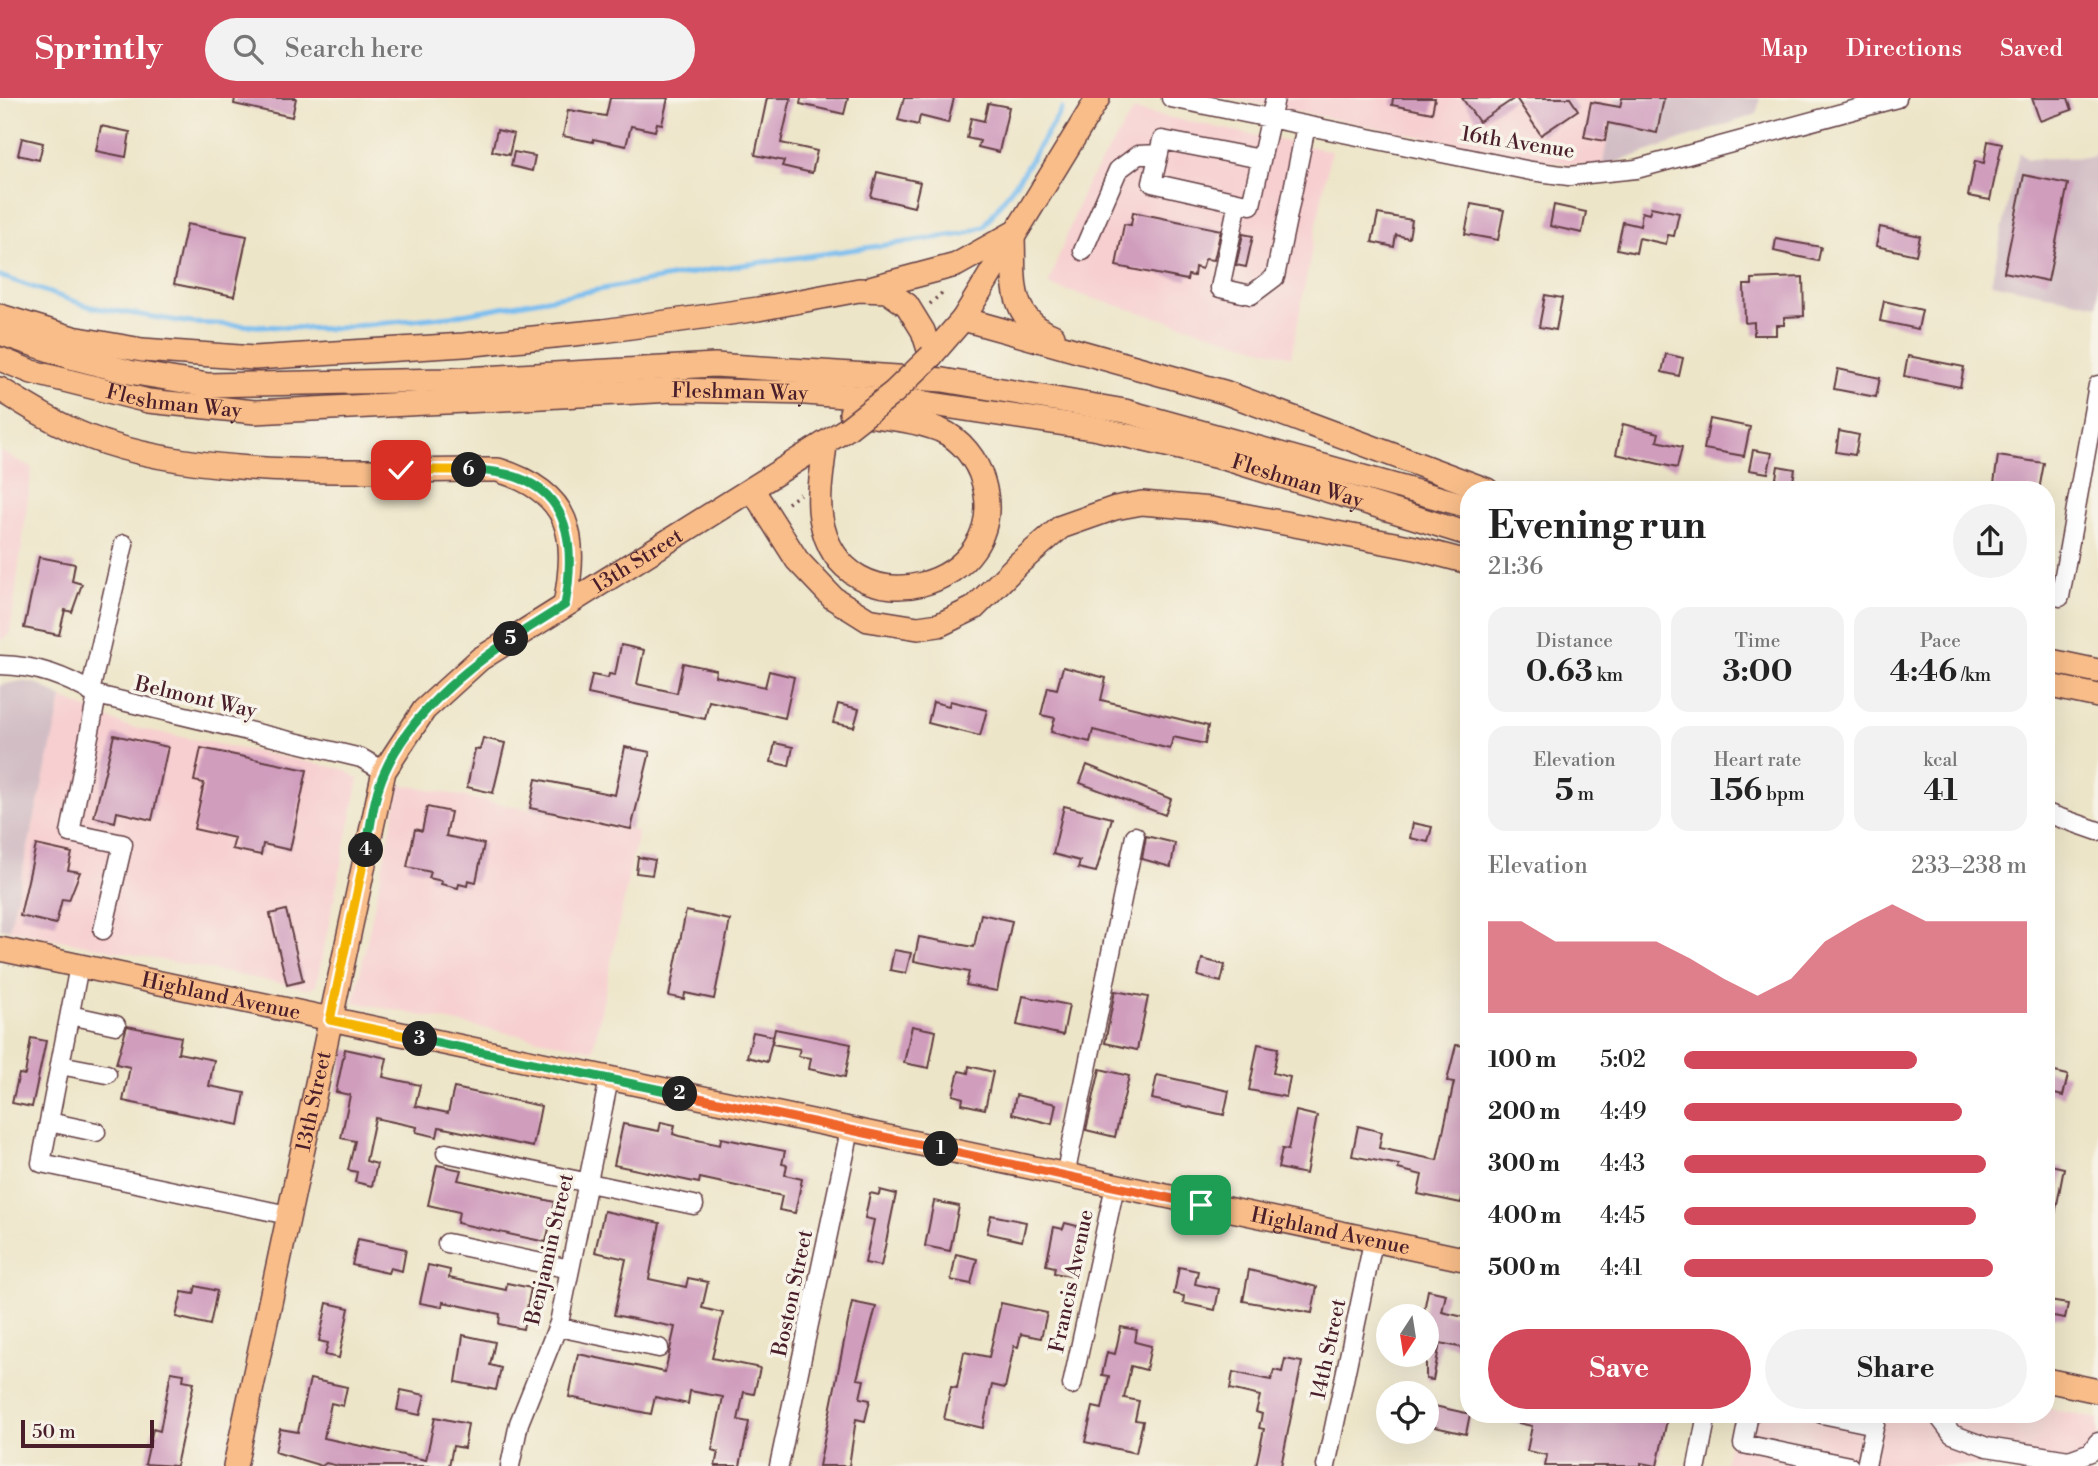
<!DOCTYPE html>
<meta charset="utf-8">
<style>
:root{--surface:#fff;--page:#f2f2f2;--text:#222;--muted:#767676;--accent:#d1495b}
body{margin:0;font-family:"Libre Bodoni",serif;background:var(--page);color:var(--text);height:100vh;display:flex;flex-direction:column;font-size:26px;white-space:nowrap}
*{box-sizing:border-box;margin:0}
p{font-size:23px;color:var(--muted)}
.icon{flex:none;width:38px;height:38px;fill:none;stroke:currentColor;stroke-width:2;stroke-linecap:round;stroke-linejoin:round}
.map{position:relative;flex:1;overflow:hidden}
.details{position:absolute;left:1460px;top:383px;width:595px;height:942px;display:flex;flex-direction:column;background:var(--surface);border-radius:28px;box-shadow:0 7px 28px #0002}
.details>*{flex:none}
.needle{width:46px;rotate:192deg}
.tools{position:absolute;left:1376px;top:1206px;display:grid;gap:14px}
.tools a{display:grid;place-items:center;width:63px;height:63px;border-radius:50%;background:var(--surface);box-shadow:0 7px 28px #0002;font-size:35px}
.scale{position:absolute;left:21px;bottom:18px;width:133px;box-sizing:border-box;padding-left:7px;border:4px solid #4a1f2b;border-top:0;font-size:19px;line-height:24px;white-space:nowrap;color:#4a1f2b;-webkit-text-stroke:5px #f7f3e8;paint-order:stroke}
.pin{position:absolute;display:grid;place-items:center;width:60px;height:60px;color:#fff;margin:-30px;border-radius:14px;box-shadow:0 4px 10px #0006}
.km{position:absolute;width:35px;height:35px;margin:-18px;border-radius:50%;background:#222;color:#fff;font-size:19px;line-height:35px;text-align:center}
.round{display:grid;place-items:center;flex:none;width:74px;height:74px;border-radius:37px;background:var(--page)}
.overview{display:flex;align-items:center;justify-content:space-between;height:119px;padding:0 28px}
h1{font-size:38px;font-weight:800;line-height:52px}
.stats{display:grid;grid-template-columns:repeat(3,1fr);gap:10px;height:119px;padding:7px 28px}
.stats div{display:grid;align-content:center;border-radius:18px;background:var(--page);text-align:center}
.stats b{font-size:30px;font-weight:800}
.stats small{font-size:19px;font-weight:400}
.stats p{font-size:19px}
.chart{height:196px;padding:14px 28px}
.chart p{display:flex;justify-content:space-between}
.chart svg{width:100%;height:126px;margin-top:7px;fill:var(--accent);opacity:.7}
.primary-button{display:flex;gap:14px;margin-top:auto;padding:14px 28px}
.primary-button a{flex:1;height:80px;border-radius:42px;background:var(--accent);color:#fff;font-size:28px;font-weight:800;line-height:80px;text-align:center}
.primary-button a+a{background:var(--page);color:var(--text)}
ul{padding:0 28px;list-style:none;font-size:23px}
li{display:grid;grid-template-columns:112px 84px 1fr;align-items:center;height:52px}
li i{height:18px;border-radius:9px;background:var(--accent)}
header{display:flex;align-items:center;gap:42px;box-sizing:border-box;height:98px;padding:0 35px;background:var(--accent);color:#fff}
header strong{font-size:33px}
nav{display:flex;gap:38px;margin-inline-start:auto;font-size:24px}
.search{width:490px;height:63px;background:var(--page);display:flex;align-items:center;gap:18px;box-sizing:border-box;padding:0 24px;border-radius:38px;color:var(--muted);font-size:26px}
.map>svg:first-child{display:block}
.built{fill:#f7cfd0}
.industrial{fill:#d2bdc5}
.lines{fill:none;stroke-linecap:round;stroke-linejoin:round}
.stream{stroke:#79bdef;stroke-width:5}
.building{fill:#d09dbd}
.minor-casing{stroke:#623d43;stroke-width:21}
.major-casing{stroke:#623d43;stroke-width:26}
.path{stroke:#623d43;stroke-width:3.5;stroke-dasharray:2 5;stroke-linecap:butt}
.minor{stroke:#fff;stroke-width:18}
.major{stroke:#f8bd89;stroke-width:23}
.major-bridge-casing{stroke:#623d43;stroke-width:26;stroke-linecap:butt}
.major-bridge{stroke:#f8bd89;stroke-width:23}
.split-1-casing{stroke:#fff;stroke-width:14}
.split-2-casing{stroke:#fff;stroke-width:14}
.split-3-casing{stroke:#fff;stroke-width:14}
.split-4-casing{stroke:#fff;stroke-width:14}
.split-5-casing{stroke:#fff;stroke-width:14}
.split-6-casing{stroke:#fff;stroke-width:14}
.split-7-casing{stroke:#fff;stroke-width:14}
.split-1{stroke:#f0652b;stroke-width:9}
.split-2{stroke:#f0652b;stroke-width:9}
.split-3{stroke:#22a559;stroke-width:9}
.split-4{stroke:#f5b400;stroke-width:9}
.split-5{stroke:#22a559;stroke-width:9}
.split-6{stroke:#22a559;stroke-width:9}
.split-7{stroke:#f5b400;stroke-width:9}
.labels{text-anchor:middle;stroke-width:7;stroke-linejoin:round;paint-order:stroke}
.street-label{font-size:21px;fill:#4a1f2b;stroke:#f7f3e8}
</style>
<header>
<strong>Sprintly</strong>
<div class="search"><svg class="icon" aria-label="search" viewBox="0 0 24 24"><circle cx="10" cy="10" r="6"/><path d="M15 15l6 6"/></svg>Search here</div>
<nav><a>Map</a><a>Directions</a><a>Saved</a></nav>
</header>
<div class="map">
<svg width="2098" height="1368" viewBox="0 0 2098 1368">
<rect width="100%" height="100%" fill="#f7f3e8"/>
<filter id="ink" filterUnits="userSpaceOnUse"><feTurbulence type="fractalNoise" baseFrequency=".0143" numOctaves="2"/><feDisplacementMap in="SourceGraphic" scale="14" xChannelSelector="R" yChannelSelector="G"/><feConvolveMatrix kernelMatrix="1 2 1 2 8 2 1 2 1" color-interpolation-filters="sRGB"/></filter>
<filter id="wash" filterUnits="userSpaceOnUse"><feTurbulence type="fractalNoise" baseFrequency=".00686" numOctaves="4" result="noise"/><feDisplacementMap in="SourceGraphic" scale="28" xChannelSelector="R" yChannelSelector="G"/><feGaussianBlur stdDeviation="1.57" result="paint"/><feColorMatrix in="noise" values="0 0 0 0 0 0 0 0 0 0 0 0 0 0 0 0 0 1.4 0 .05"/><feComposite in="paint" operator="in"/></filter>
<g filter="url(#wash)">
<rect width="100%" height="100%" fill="#ede5c8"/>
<path class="built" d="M1229,0H1616L1602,69L1543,63Z
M1134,12L1331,53L1291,259L1048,187L1085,89Z
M0,353L32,370L10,536L0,543Z
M62,600L126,628L343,671L359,681L316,888L309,891L9,832Z
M400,686L638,733L593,952L354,904Z
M2046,1310L2098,1321V1368H1724L1735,1316H2046Z"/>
<path class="industrial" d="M1616,0H1760L1757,16L1602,69Z
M2098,50V207L1991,185L2019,54L2027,61L2092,59Z
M22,583L38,586L62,600L9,832L0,830V587Z"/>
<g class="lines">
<path class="stream" d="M0,178L91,209L192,225L327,231L451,218L721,170L964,136L984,128L1022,76L1062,11"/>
</g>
<g id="blocks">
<path class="building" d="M235,0H296L292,19L234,6Z
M610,0H668L662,26L657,25L655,33L631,28L626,48L593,41V44L563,38L568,12L606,18Z
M767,0H791L781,45L817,53L812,75L782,68L784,63L755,57Z
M801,0H848L844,16L800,6Z
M904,0H954L948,25L920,18L918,27L898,22Z
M1393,0H1435L1432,15L1392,7Z
M1462,0H1515L1479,24Z
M1516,0H1570L1578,12L1541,37Z
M1622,0H1664L1657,35L1608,25L1605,43L1584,39L1591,4L1620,9Z
M2032,0H2068L2072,12L2040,23Z
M988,5L1009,9L999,54L978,49L980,43L967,40L971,20L984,23Z
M101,28L130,34L126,59L96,53Z
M497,32L514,36L509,57L492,53Z
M22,40L43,45L39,62L18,57Z
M1988,43L2002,46L1990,102L1968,98L1975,63L1984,65Z
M514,54L535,58L532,73L511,68Z
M877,74L920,84L914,109L871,99Z
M2024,77L2068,86L2048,183L2004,174Z
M1471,106L1504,112L1498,142L1465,136Z
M1554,107L1586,114L1582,135L1550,128Z
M1651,109L1679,115L1674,138L1668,137L1666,146L1639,140L1636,155L1617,151L1623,124L1640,128L1642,114L1649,116Z
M1133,114L1221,132L1214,162L1205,161L1202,171L1195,169L1194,178L1188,177L1187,182L1116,168L1124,126L1131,127Z
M1378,116L1412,122L1409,140L1396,137L1394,149L1372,144Z
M187,126L247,138L234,198L174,186Z
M1880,129L1920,138L1916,157L1876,148Z
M1243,136L1253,138L1246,169L1236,167Z
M1776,141L1821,149L1818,163L1774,153Z
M1803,179L1804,218L1784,219V227H1776V237H1754V224L1745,225L1744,187H1752V181Z
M1545,197L1562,200L1556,232L1539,229Z
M1884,203L1922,212L1918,231L1880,223Z
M1666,256L1683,260L1679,278L1662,274Z
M1908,258L1964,269L1960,289L1904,278Z
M1838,271L1880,280L1876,299L1834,291Z
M1710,321L1750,329L1744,358L1704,351Z
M1623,326L1659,335L1657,343L1682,349L1677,370L1616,356Z
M1839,333L1859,337L1855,357L1836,354Z
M1753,352L1772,355L1768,375L1749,372Z
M1998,358L2044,365L2039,392H1993Z
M1778,368L1795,371L1792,389L1775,386Z
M39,459L75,466L72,483L82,486L72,514L65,512L59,537L24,530Z
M621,547L644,552L637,586L677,595L683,565L716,572L715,578L765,589L769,573L794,579L785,620L709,603L705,621L588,596L592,577L608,580L609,576L615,577Z
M1063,569L1106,580L1101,602L1208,628L1205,646L1173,639L1170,651L1093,632L1090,644L1051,634L1055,620L1041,617L1048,589L1057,591Z
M950,603L987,612L980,638L928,625L933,604L949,608Z
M838,606L859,611L854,629L833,625Z
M114,637L168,649L152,722L117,714L115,724L94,719Z
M483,640L505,645L493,695L467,689L475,651L480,652Z
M775,645L793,649L789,668L771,664Z
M625,649L650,654L631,731L530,710L536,681L615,697Z
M201,650L307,672L290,752L263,746L261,757L232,751L235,740L194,731L204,685L194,683Z
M1087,667L1171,701L1165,717L1080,685Z
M1064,708L1112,720L1096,774L1078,770L1080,763L1053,756Z
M427,709L451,714L446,738L484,746L476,784L468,782L467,788L459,786L458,790L441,786L442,783L429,780L431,774L407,769L415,731L422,733Z
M1413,725L1432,729L1428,744L1410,740Z
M1146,738L1175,745L1171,769L1142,761Z
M36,747L72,755L68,772L80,774L69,802L62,801L56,826L20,818Z
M638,759L655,762L652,777L636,775Z
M286,812L303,883L287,887L270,816Z
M686,813L730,822L714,901L685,895L684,901L669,898Z
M981,816L1012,823L997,893L966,887L969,874L914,863L919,839L974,849Z
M894,852L911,855L906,875L890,872Z
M1202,861L1225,867L1221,884L1198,878Z
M1115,893L1148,899L1137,952L1105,945Z
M1023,898L1069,907L1063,937L1017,927Z
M127,928L181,939L178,955L214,962L209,988L245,995L239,1027L123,1003L130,969L116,966Z
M912,928L936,933L929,970L904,965Z
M775,931L851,946L845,979L809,971L811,960L798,958L800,951L772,946Z
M753,934L773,938L767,964L747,959Z
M31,940L46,943L32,1009L12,1005L19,976L25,977Z
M1258,946L1278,950L1273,975L1290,979L1286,999L1249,992Z
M1456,947L1468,948V1071L1461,1105L1418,1096L1422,1077L1398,1071L1399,1067L1352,1058L1358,1028L1382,1034L1379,1050L1437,1062L1454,984L1447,983Z
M345,951L387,960L383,979L420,987L415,1008L448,1015L454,990L541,1008L533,1049L439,1029L437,1039L416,1034L417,1029L375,1020L366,1063L377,1066L372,1088L355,1084L357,1074L348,1072L355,1043L341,1040L350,997L336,994Z
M969,968L993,974L985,1011L962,1006L963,1000L953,997L959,973L968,975Z
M1100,971L1129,978L1115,1039L1086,1032Z
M2046,972L2068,977L2063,998L2046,994Z
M1157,977L1229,993L1224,1017L1152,1001Z
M1016,997L1056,1006L1052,1026L1012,1016Z
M1296,1013L1317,1018L1306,1076L1278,1070L1282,1051L1288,1052Z
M661,1024L675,1027L673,1036L679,1038L720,1047L721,1040L785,1053L782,1066L787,1067L785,1077L802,1081L795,1115L779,1112L782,1098L700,1080L699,1085L614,1067L623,1026L659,1033Z
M2046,1066L2064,1070L2053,1127L2046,1126Z
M437,1067L461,1072L458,1082L555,1104L546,1144L457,1125L459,1114L428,1107Z
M880,1092L896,1096L881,1168L865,1165L874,1122L865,1120L870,1095L879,1097Z
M934,1103L959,1108L950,1153L925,1148Z
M604,1113L660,1125L649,1181L686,1189L688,1180L708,1184L702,1210L723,1215L712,1260L760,1270L754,1296L744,1294L738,1322L749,1324L740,1368H715L718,1354L712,1352L723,1299L690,1293L688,1306L655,1299L651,1316L569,1299L578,1256L665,1274L675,1229L614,1217L626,1161L595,1154Z
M991,1117L1026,1124L1022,1143L987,1135Z
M1065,1125L1081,1129L1070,1178L1054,1175L1055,1169L1046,1167L1054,1129L1063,1131Z
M358,1141L406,1151L402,1173L390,1170L388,1175L352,1167Z
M956,1156L977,1161L971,1186L951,1182Z
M428,1167L450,1172L449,1180L506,1192L507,1185L531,1190L523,1231L499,1226L500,1216L443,1204L442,1209L420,1205Z
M1179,1169L1198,1173L1195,1186L1219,1191L1215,1212L1183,1205L1184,1198L1174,1196Z
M1249,1172L1317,1189L1312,1215L1243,1203Z
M196,1188L217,1193L210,1227L176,1219L182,1194L194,1196Z
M1428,1192L1446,1196L1442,1214L1468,1220V1251L1440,1245L1433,1282L1426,1281V1218H1423Z
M2049,1203L2068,1206L2065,1220L2047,1217Z
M852,1204L876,1209L857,1281L864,1282L860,1300L870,1302L865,1323L856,1321L849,1368H819Z
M327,1205L349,1210L339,1260L325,1257L328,1245L319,1243Z
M1001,1205L1047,1215L1041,1240L1021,1236L1018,1249L1014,1248L1005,1290L992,1287L983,1330L944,1321L951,1289L957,1290L964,1254L989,1259Z
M1121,1229L1137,1232L1135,1244L1151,1248L1146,1272L1131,1268L1124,1300L1139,1303L1135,1322L1143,1323L1136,1355L1085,1344L1093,1309L1102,1311L1109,1278L1102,1277L1107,1254L1115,1256Z
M463,1237L495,1244L490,1267L501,1270L496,1292L456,1284Z
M1285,1261L1302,1264L1281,1368H1256L1264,1331L1259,1330L1262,1316L1256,1314L1260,1298L1230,1291L1233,1274L1271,1282L1274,1272L1282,1274Z
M171,1274L184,1276L183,1282L194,1284L176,1368L145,1366L153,1331L160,1333Z
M310,1281L347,1289L343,1308L331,1305L324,1340L426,1362L435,1319L468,1326L464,1350L453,1348L449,1368H339L326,1365L322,1368L275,1354L280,1331L298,1334Z
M401,1292L425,1297L420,1317L397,1312Z
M1430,1307L1470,1316L1466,1336L1426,1327Z
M1505,1316H1641L1667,1322L1657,1368L1641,1365V1368H1545L1547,1357L1527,1353L1532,1328L1505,1322Z"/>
</g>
</g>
<g filter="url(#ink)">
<use href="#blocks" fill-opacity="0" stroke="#623d43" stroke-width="2"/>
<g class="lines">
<g class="minor-casing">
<path id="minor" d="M1171,0L1531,73L1569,78L1636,71L1897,0
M1261,61L1162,42L1152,85L1251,107L1275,0
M1238,104L1220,190L1251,197L1275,179L1306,28
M1083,153L1118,72L1138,57L1159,56
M2060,499L2098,287
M0,567C38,568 64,578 97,597L361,660L384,673
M90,594L124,446
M97,597L70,735L123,746L103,832
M2046,715L2098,733
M79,868L41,1065L288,1117
M70,917L116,927
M60,967L107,976
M49,1024L96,1034
M446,1055L694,1107
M1065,1078L1135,738
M447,1145L570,1171
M558,1229L659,1250
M1072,1287L1115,1088
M1749,1316L1743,1346L1849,1368
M1822,1316L1875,1327
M1937,1316L1952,1336L1987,1349L2069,1362L2091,1354L2098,1344
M510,1368L519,1325L559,1225L609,981
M779,1368L850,1032
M1326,1368L1373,1144
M1697,1368L1707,1316
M1866,1368L1877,1316"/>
</g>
<g class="major-casing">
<g id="major">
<path d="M1013,140C1015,182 1007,219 1053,238"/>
<path d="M873,189L956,167L1015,134"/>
<path d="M0,218L73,240L142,252L254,260L464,247L603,233L758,211L859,192L887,193L907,207L923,233L931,258"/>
<path d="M963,221L1224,294L1487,392"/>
<path d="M0,235L71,259L129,274L208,287L445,282L715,267L943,282L1125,313L1468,408"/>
<path d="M931,258L963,221L1098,0"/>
<path id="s1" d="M0,261L32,274L148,303L255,314L674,292L806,295L919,304L1098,331L1227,361L1468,436"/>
<path d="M0,291C29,309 58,327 89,339C205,384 374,371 498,372C572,395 578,437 565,507"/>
<path d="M825,346C823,369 817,398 821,420C841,538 1015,491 983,383C977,362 961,341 940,332C912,321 880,319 851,315"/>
<path d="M752,391L797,462L833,500L868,522L918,530L939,527L974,510L1018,466L1061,429L1115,410L1142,405L1211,411L1415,450L1468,464"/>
<path d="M2046,562L2098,573"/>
<path d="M2046,587L2098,598"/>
<path id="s2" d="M0,851L1468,1162"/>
<path d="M2046,1282L2098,1293"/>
<path id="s3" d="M235,1368L384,673L424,612L480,561L847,331"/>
</g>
</g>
<path class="path" d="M930,206L945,192
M788,405L800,396"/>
<use href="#minor" class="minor"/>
<use href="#major" class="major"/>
<g class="major-bridge-casing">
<path id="major-bridge" d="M847,331L894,294L931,258"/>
</g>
<use href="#major-bridge" class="major-bridge"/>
</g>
</g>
<g class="lines" filter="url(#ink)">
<g class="split-1-casing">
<path id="split-1" d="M941,1051L1201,1107"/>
</g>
<g class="split-2-casing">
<path id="split-2" d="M680,996L941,1051"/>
</g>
<g class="split-3-casing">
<path id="split-3" d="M420,941L680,996"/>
</g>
<g class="split-4-casing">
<path id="split-4" d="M366,752L330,922L420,941"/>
</g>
<g class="split-5-casing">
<path id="split-5" d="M366,752C371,727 374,696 385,673C409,619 463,573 511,541"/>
</g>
<g class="split-6-casing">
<path id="split-6" d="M469,372C559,373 580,425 565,507L511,541"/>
</g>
<g class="split-7-casing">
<path id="split-7" d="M401,372H469"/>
</g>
<use href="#split-1" class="split-1"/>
<use href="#split-2" class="split-2"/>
<use href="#split-3" class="split-3"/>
<use href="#split-4" class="split-4"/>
<use href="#split-5" class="split-5"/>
<use href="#split-6" class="split-6"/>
<use href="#split-7" class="split-7"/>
</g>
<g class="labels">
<g class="street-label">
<text transform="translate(1518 44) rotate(9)" y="7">16th Avenue</text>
<text dy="7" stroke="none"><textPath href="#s1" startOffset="747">Fleshman Way</textPath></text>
<text dy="7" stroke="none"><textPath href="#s1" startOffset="180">Fleshman Way</textPath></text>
<text dy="7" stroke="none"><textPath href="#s1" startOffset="1314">Fleshman Way</textPath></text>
<text dy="7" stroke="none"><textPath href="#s3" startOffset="1045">13th Street</textPath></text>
<text transform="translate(196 599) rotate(13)" y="7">Belmont Way</text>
<text dy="7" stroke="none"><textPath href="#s2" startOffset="226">Highland Avenue</textPath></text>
<text dy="7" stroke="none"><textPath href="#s3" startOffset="373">13th Street</textPath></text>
<text dy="7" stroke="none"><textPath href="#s2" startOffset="1360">Highland Avenue</textPath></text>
<text transform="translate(549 1151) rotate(-77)" y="7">Benjamin Street</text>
<text transform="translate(1071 1183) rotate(-78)" y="7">Francis Avenue</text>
<text transform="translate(792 1195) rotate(-78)" y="7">Boston Street</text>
<text transform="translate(1328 1251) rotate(-78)" y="7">14th Street</text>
</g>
</g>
</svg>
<div class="tools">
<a><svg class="needle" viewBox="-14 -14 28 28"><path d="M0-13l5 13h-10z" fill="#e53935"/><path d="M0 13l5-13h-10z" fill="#767676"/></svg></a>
<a><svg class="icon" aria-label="locate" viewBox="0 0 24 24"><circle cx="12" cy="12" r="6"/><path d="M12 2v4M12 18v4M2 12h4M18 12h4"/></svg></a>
</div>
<div class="scale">50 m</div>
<div class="pin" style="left:1201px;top:1107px;background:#1e9e55"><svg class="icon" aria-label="arrive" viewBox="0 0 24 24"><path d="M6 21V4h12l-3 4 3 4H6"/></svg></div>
<div class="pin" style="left:401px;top:372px;background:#d93025"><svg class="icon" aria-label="check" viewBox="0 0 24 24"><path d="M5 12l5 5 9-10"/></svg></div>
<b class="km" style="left:941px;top:1051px">1</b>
<b class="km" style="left:680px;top:996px">2</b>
<b class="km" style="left:420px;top:941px">3</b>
<b class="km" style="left:366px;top:752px">4</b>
<b class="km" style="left:511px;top:541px">5</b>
<b class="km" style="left:469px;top:372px">6</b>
<section class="details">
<div class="overview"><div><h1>Evening run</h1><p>21:36</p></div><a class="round"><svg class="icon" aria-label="share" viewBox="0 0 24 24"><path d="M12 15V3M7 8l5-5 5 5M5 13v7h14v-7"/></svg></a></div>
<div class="stats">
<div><p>Distance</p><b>0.63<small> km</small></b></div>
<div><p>Time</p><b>3:00</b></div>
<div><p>Pace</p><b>4:46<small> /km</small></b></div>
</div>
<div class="stats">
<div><p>Elevation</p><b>5<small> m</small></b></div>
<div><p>Heart rate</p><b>156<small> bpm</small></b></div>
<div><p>kcal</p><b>41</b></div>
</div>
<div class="chart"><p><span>Elevation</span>233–238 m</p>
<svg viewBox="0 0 160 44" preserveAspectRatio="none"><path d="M0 44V12L10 12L20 19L30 19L40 19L50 19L60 25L70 32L80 38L90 32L100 19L110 12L120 6L130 12L140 12L150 12L160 12V44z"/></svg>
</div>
<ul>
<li><b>100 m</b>5:02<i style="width:68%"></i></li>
<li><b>200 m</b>4:49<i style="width:81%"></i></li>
<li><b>300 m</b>4:43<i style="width:88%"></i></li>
<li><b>400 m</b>4:45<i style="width:85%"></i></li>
<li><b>500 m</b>4:41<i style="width:90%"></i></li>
</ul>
<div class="primary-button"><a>Save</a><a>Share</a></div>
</section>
</div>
